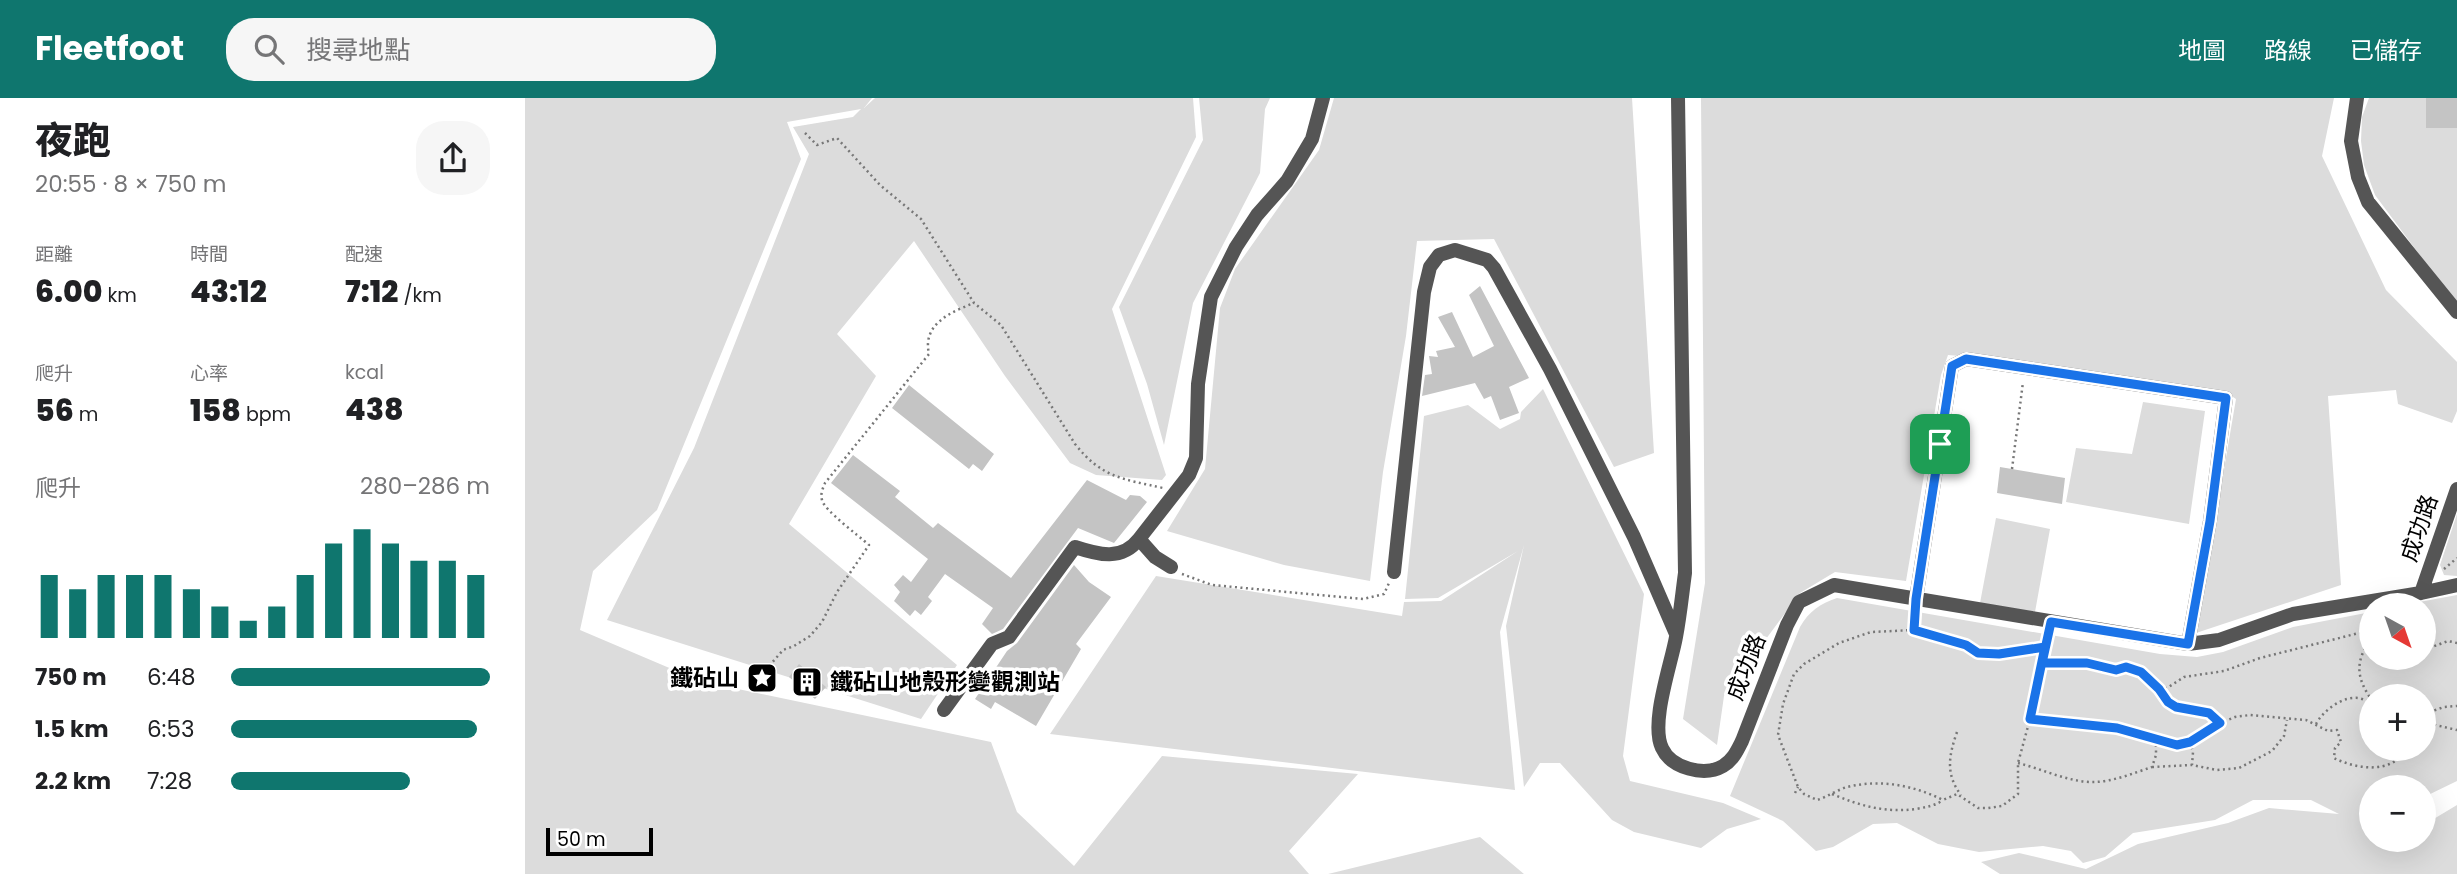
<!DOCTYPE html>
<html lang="zh-TW">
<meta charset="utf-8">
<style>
:root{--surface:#fff;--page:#f6f6f6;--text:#202124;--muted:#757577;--accent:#0f766e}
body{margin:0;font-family:Poppins,"Noto Sans TC",sans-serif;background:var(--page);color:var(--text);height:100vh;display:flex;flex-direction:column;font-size:26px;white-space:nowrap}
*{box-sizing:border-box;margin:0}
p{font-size:23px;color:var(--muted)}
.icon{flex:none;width:38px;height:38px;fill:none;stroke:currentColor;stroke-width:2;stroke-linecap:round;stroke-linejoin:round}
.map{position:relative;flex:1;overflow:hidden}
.details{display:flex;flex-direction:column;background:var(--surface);width:525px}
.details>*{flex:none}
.needle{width:46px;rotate:140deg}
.tools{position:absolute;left:1834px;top:495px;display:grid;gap:14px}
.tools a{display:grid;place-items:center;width:77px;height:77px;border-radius:50%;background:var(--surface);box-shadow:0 7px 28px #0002;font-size:35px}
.scale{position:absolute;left:21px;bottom:18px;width:107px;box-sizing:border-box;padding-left:7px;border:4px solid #000;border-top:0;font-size:19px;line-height:24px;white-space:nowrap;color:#000;-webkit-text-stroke:5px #fff;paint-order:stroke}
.pin{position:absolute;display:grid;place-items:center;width:60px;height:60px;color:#fff;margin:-30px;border-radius:14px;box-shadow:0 4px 10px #0006}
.round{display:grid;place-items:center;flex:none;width:74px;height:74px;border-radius:28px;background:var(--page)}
.summary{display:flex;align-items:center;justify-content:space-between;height:119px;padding:0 35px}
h1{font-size:38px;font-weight:800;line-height:52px}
.metrics{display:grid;grid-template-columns:repeat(3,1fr);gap:10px;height:119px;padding:7px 35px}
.metrics div{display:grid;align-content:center}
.metrics b{font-size:30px;font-weight:800}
.metrics small{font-size:19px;font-weight:400}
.metrics p{font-size:19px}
.chart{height:196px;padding:14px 35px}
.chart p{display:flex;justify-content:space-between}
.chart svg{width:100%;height:126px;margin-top:7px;stroke:var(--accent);stroke-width:6}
ul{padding:0 35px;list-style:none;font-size:23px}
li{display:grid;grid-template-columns:112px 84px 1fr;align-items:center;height:52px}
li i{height:18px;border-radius:9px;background:var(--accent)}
header{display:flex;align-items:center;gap:42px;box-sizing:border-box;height:98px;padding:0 35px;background:var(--accent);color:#fff}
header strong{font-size:33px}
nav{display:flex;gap:38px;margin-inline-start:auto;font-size:24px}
.search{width:490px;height:63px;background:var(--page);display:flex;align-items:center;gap:18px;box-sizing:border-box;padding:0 24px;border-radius:28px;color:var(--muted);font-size:26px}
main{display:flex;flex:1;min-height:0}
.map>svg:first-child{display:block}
.green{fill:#dcdcdc;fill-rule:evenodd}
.building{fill:#c4c4c4}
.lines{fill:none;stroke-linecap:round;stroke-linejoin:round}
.path{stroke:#777;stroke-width:2.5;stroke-dasharray:2 3.5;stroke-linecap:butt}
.minor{stroke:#555;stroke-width:14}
.route-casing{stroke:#fff;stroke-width:14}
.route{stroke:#1a73e8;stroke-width:9}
.labels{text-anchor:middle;stroke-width:7;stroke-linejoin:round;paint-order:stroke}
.street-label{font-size:23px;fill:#000;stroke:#fff}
.poi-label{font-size:23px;font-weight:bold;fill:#000;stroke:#fff;text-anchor:end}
</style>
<header>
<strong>Fleetfoot</strong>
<div class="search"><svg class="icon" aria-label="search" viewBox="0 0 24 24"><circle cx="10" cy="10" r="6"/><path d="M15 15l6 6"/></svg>搜尋地點</div>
<nav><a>地圖</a><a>路線</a><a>已儲存</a></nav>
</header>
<main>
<section class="details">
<div class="summary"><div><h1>夜跑</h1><p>20:55 · 8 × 750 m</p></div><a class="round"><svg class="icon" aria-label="share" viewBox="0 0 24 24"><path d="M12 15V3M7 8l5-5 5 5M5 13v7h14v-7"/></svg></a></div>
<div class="metrics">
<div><p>距離</p><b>6.00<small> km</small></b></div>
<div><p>時間</p><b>43:12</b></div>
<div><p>配速</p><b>7:12<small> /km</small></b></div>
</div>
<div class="metrics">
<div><p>爬升</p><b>56<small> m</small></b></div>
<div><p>心率</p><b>158<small> bpm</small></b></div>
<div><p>kcal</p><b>438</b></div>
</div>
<div class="chart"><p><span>爬升</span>280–286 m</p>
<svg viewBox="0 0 160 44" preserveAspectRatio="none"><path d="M5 44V22M15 44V27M25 44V22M35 44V22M45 44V22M55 44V27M65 44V33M75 44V38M85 44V33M95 44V22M105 44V11M115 44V6M125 44V11M135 44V17M145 44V17M155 44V22"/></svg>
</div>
<ul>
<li><b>750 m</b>6:48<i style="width:100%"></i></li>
<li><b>1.5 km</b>6:53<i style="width:95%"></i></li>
<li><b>2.2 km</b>7:28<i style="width:69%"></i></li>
</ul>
</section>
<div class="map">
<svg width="1932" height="776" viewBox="0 0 1932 776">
<rect width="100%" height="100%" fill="#fff"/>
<path class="green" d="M0,0H347L339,10L350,0H668L671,39L587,211L641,377L637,382L571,377L545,365L480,278L389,143L312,236L351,278L264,426L432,567L396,621L82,522L169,350L284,56L268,29L328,19L336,11L262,24L276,61L132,412L68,473L55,532L175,583L466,644L492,714L549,768L637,658L833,676L764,753L784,776H0Z
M674,0H745L740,11L735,75L668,205L639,347L622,286L594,209L678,42Z
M809,0H1107L1129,355L1089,369L969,141L892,143L881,238L858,374L845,483L759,467L642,433L680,371L695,210L710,171L794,52Z
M1176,0H1809L1797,58L1861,192L1932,264V313L1927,325L1873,306L1871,292L1803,298L1816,487L1671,535L1711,301L1702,295L1507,264L1423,257L1416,277L1381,483L1310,474L1275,495L1199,598L1192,647L1158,621L1180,485Z
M1844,0H1932V207L1850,97L1839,67L1836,43L1837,19Z
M1018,291L1119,496L1098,658L1105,683L1198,705L1236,721L1202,731L1176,750L1109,734L1087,722L1035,665H1015L999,689L981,528L999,447L975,534L990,692L525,636L631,478L877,518L879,504L916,503L993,453L913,500L880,501L899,318L943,307L975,331L995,321L996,314Z
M1618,304L1680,313L1664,426L1541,404L1551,350L1607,356Z
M1932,416V478L1919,477L1915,467Z
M1471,420L1525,431L1510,514L1455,505Z
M1932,497V683L1899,699V690H1846V742H1899V725H1902L1932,707V776H1475L1456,764L1494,755L1561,771L1613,746L1703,725L1744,710L1814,716L1786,702H1728L1690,722L1608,735L1580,759L1558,765L1546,753L1518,748L1454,754L1413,746L1372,725L1348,726L1308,749L1291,753L1258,723L1205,698L1275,529C1284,513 1295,506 1312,500L1635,556L1672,559L1698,554L1768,529L1846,514V560H1899V508L1878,507ZM1846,598H1899V651H1846Z
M955,739L999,776H803Z"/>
<path class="building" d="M1901,0H1932V30H1901Z
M955,188L1004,280L984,289L994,315L975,322L966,298L959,301L950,285L897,298L900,277L907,276L904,258L913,259L911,253L930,249L913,219L927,214L948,259L969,248L944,197Z
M384,287L469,356L457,373L448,366L444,371L367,310Z
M328,357L375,393L370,399L408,430L413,425L486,480L562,382L601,402L605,397L615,398L622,404L589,445L553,430L478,531L467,536L457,526L468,510L420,476L403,499L407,503L396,517L390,512L385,518L369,503L375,494L369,487L378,477L386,484L403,461L306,385Z
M1475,369L1540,380L1537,406L1472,395Z
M549,467L564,484L586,499L551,546L556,551L511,628L470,604L466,611L450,601L482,553L492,545Z
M274,566L301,589L290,601L264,579Z"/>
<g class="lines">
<path class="path" d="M280,35L292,47L312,40L355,87L396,121L449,205L476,227L550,346C577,380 598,381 638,390
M1487,371L1498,284
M1919,471L1932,460
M657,476L687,487L838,501L859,496L864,485
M1390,516L1389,532L1346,534L1314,545L1279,566L1269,576L1258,606L1253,637L1273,689L1279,696L1292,702C1302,699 1312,692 1322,689C1355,681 1388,687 1418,702L1432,696L1453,710H1463L1477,708L1493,696V665L1505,621L1592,630L1652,647L1665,644L1693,626L1710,619L1725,617L1781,622L1803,633L1812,632L1816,644L1810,650L1809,660C1831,671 1867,677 1881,651
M1389,532L1441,547L1453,555L1473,556L1520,549
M1846,541C1830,563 1831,579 1846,601
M1899,552L1923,543L1932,545
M1517,565H1562L1591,572L1601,569L1617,574L1634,591L1642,590L1659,579L1699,573L1735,560L1846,532
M236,591L248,575L245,567L258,552L269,548L285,538L297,524L312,494L344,447C334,438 299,412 297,402C295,396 298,390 300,385L404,256C397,226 426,214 449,205
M1634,591C1650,621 1676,602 1695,624
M1899,616L1919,609L1932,608
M1506,620L1523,537
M1791,626C1797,614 1815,600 1829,600C1835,599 1841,603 1846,604
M1899,627L1902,625L1932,632
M1432,634C1424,657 1420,676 1436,697
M1665,644L1668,654L1667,667
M1493,665C1517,671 1543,684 1568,684C1587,684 1609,675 1627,669L1631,657V641
M1627,669L1667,667L1692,672L1714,670L1747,653L1759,638L1762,622
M1270,695L1273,689
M1307,696C1336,708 1360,715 1391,711C1401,709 1410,708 1418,702"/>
<path class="minor" d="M1153,0L1160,475C1157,497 1155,518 1151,539C1146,567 1125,625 1137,650C1146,670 1179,679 1198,668C1208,662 1212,653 1217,643L1262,527L1274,504L1309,487L1663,546L1694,542L1768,516L1896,495L1932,391
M1832,0L1826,43L1833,79L1843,104L1932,214
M646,469L630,459L614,441L664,377L671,360L673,286L686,199L711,149L732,117L762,83L787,41L798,0
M869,474L899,194L905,169L914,157L930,152L962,162L969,170L1025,271L1109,439L1151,536
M1896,495L1932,487
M1391,501L1427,268L1441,261L1701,300L1685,423L1663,546
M419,612L467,546L484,539L550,449C574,457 597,463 614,441"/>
</g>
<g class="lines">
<g class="route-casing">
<path id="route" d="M1415,346L1391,501L1389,532L1441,547L1453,555L1474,556L1520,549L1505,621L1592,630L1652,647L1665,644L1695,625L1684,615L1651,609L1643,604L1634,591L1616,574L1601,569L1591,572L1562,565H1517L1526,524L1663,546L1685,423L1701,300L1441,261L1427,268L1415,346"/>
</g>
<use href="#route" class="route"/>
</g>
<defs>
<g id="sight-square" transform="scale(1.575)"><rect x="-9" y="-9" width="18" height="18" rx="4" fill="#000" stroke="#fff"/><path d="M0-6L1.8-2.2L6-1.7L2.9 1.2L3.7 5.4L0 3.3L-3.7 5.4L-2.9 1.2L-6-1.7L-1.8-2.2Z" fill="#fff"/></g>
<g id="building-square" transform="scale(1.575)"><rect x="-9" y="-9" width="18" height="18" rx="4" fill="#000" stroke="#fff"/><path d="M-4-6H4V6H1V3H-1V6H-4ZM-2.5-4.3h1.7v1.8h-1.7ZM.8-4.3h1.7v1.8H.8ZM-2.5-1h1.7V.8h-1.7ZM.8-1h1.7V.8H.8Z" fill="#fff"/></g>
</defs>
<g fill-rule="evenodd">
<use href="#sight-square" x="237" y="580"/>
<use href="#building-square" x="282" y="584"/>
</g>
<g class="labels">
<g class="street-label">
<text transform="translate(1894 430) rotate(-71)" y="8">成功路</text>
<text transform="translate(1221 569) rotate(-69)" y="8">成功路</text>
</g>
<g class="poi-label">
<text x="214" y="588">鐵砧山</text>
<text x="305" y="592" text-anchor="start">鐵砧山地殼形變觀測站</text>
</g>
</g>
</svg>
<div class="tools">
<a><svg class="needle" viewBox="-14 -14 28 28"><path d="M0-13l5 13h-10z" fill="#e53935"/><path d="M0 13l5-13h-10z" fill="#757577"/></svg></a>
<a>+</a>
<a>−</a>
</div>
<div class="scale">50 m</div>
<div class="pin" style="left:1415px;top:346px;background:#1e9e55"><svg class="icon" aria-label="arrive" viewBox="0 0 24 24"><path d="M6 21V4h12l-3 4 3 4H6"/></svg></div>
</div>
</main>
